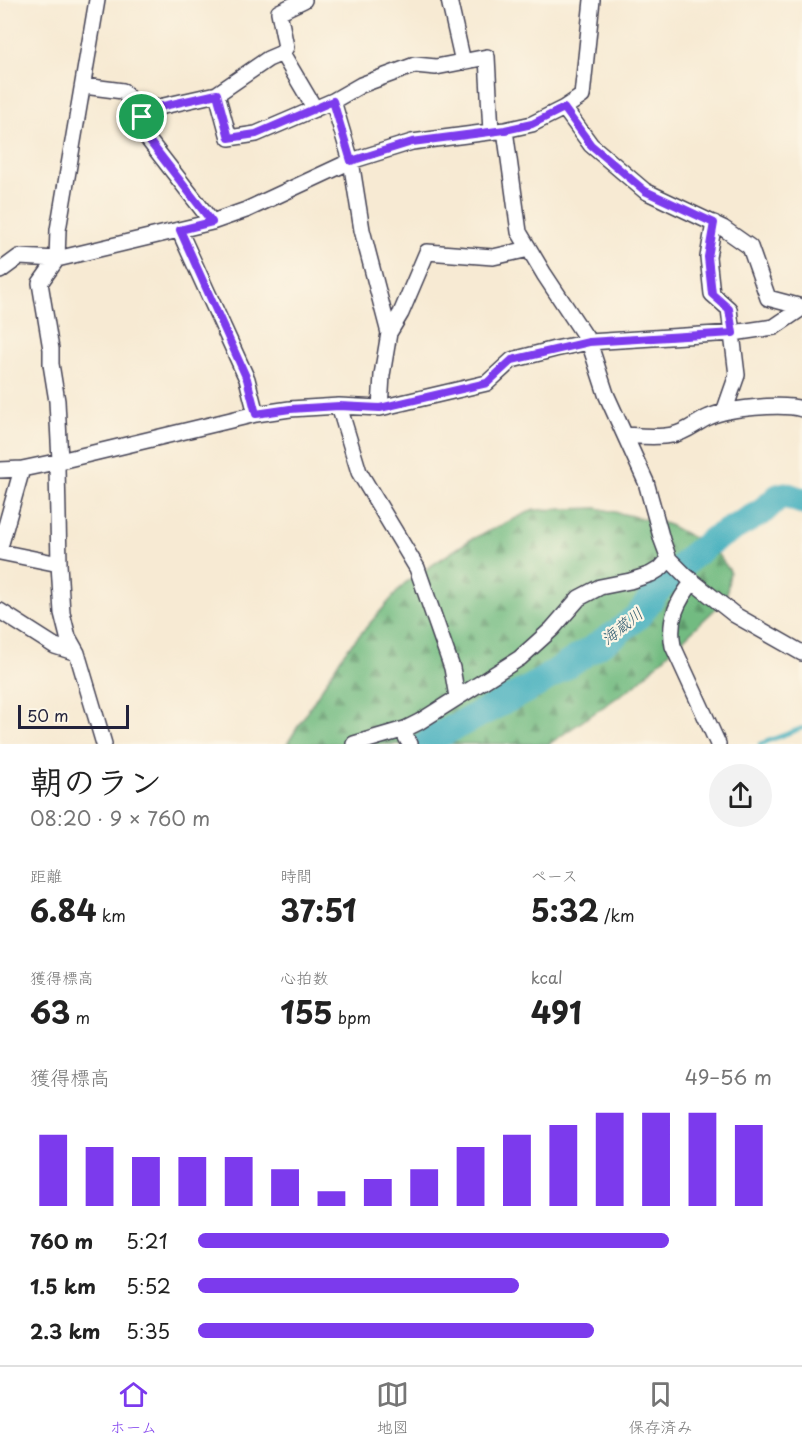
<!DOCTYPE html>
<html lang="ja">
<meta charset="utf-8">
<style>
:root{--surface:#fff;--page:#f2f2f2;--text:#222;--muted:#767676;--line:#e0e0e0;--accent:#7c3aed}
body{margin:0;font-family:"Playpen Sans","Klee One",sans-serif;background:var(--page);color:var(--text);height:100vh;display:flex;flex-direction:column;font-size:22px;white-space:nowrap}
*{box-sizing:border-box;margin:0}
p{font-size:20px;color:var(--muted)}
.icon{flex:none;width:33px;height:33px;fill:none;stroke:currentColor;stroke-width:2;stroke-linecap:round;stroke-linejoin:round}
.map{position:relative;height:744px;overflow:hidden}
.side{display:flex;flex-direction:column;background:var(--surface);flex:1}
.side>*{flex:none}
.scale{position:absolute;left:18px;bottom:15px;width:111px;box-sizing:border-box;padding-left:6px;border:3px solid #22223b;border-top:0;font-size:16px;line-height:21px;white-space:nowrap;color:#22223b;-webkit-text-stroke:4px #fcf5e5;paint-order:stroke}
.pin{position:absolute;display:grid;place-items:center;width:51px;height:51px;color:#fff;margin:-26px;border:3px solid #fff;border-radius:50%;box-shadow:0 2px 6px #0007}
.round{display:grid;place-items:center;flex:none;width:63px;height:63px;border-radius:32px;background:var(--page)}
.head{display:flex;align-items:center;justify-content:space-between;height:102px;padding:0 30px}
h1{font-size:33px;font-weight:700;line-height:45px}
.metrics{display:grid;grid-template-columns:repeat(3,1fr);gap:9px;height:102px;padding:6px 30px}
.metrics div{display:grid;align-content:center}
.metrics b{font-size:30px;font-weight:700}
.metrics small{font-size:16px;font-weight:400}
.metrics p{font-size:16px}
.chart{height:168px;padding:12px 30px}
.chart p{display:flex;justify-content:space-between}
.chart svg{width:100%;height:108px;margin-top:6px;stroke:var(--accent);stroke-width:6}
ul{padding:0 30px;list-style:none;font-size:20px}
li{display:grid;grid-template-columns:96px 72px 1fr;align-items:center;height:45px}
li i{height:15px;border-radius:8px;background:var(--accent)}
.tabs{display:flex;justify-content:space-around;align-items:center;height:84px;border-top:2px solid var(--line);background:var(--surface);font-size:16px;color:var(--muted)}
.tabs a{display:grid;justify-items:center;gap:3px}
.tabs .active{color:var(--accent)}
.map>svg:first-child{display:block}
.forest{fill:url(#forest-firs);stroke:#4a6e5e;stroke-width:1.5}
.lines{fill:none;stroke-linecap:round;stroke-linejoin:round}
.stream{stroke:#40aebd;stroke-width:4.5}
.river{stroke:#40aebd;stroke-width:27}
.minor-casing{stroke:#424052;stroke-width:18}
.minor{stroke:#fff;stroke-width:15}
.route-casing{stroke:#fff;stroke-width:12}
.route{stroke:#7c3aed;stroke-width:8}
.labels{text-anchor:middle;stroke-width:4.5;stroke-linejoin:round;paint-order:stroke}
.water-label{font-size:16px;font-style:italic;fill:#2e5a6f;stroke:#fcf5e5}
</style>
<div class="map">
<svg width="802" height="744" viewBox="0 0 802 744">
<defs>
<pattern id="forest-firs" width="22" height="20" patternUnits="userSpaceOnUse" patternTransform="scale(1.5)"><rect width="22" height="20" fill="#72bb81"/><path d="M5 1l3.5 6h-7zM16 11l3.5 6h-7z" fill="#5d986b"/></pattern>
</defs>
<rect width="100%" height="100%" fill="#fcf5e5"/>
<filter id="ink" filterUnits="userSpaceOnUse"><feTurbulence type="fractalNoise" baseFrequency=".0167" numOctaves="2"/><feDisplacementMap in="SourceGraphic" scale="12" xChannelSelector="R" yChannelSelector="G"/><feConvolveMatrix kernelMatrix="1 2 1 2 8 2 1 2 1" color-interpolation-filters="sRGB"/></filter>
<filter id="wash" filterUnits="userSpaceOnUse"><feTurbulence type="fractalNoise" baseFrequency=".008" numOctaves="4" result="noise"/><feDisplacementMap in="SourceGraphic" scale="24" xChannelSelector="R" yChannelSelector="G"/><feGaussianBlur stdDeviation="1.35" result="paint"/><feColorMatrix in="noise" values="0 0 0 0 0 0 0 0 0 0 0 0 0 0 0 0 0 1.4 0 .05"/><feComposite in="paint" operator="in"/></filter>
<g filter="url(#wash)">
<rect width="100%" height="100%" fill="#f7ead3"/>
<path class="forest" d="M597,508L667,524L713,548L730,571L726,599L635,685L549,744H287L344,653L405,583L470,540L533,510Z"/>
<g class="lines">
<path class="stream" d="M760,744L802,728"/>
<path class="river" d="M426,744L437,736L534,686L617,633L639,615L656,592L692,556L714,539L762,512L778,497L785,495L802,501"/>
</g>
</g>
<g filter="url(#ink)">
<g class="lines">
<g class="minor-casing">
<path id="minor" d="M449,0L463,62
M282,53L315,109
M84,86L123,91L142,117
M217,94L229,138L256,134L333,101
M564,108L591,145L645,191L723,228L750,247L768,298L802,307
M505,130L519,232L544,274L589,342L606,394L646,482L662,540L669,559L687,577L735,615L802,653
M212,222L147,138L141,122L143,113L150,109L217,94L268,59L282,53L286,47L279,12L304,0
M714,223L708,257L712,294L729,309L737,375L724,412
M179,230L247,379L256,414
M0,271L19,257L57,259L212,222L246,210L351,161L412,142L505,130L532,124L564,108L582,96L592,0
M389,333L401,313L427,252L493,257L529,249
M339,406L359,472L417,568L452,668L457,697
M380,408L382,375L389,333L362,230L351,161L333,101L361,85L415,65L436,67L487,57L491,132
M625,435C640,436 656,438 672,435C686,433 697,422 709,417C728,408 782,403 802,409
M0,470L22,469L60,461L256,414L290,409L339,406L380,408L487,383L512,360L555,349L589,342L733,333L774,327L802,308
M0,547L22,469
M0,552L59,564L57,468L60,461L57,401L51,364V349L40,283L57,259L58,230L97,0
M59,564L62,613L68,637L77,653L104,744
M693,582C677,601 668,620 673,646L718,744
M0,611L55,646L77,653
M405,729L406,737L410,744
M354,744L405,729L419,722L520,658L552,629L579,598L600,587L630,581L651,574L661,568L669,559"/>
</g>
<use href="#minor" class="minor"/>
</g>
</g>
<g class="lines" filter="url(#ink)">
<g class="route-casing">
<path id="route" d="M217,94L229,138L256,134L333,101L351,161L412,142L505,130L532,124L564,108L591,145L645,191L714,223L708,257L712,294L729,309L733,333L589,342L512,360L487,383L380,408L339,406L290,409L256,414L247,379L180,230L212,222L147,138L141,122L143,112L150,109Z"/>
</g>
<use href="#route" class="route"/>
</g>
<g class="labels">
<g class="water-label">
<text transform="translate(622 626) rotate(-39)" y="6">海蔵川</text>
</g>
</g>
</svg>
<div class="scale">50 m</div>
<div class="pin" style="left:142px;top:117px;background:#1e9e55"><svg class="icon" aria-label="arrive" viewBox="0 0 24 24"><path d="M6 21V4h12l-3 4 3 4H6"/></svg></div>
</div>
<section class="side">
<div class="head"><div><h1>朝のラン</h1><p>08:20 · 9 × 760 m</p></div><a class="round"><svg class="icon" aria-label="share" viewBox="0 0 24 24"><path d="M12 15V3M7 8l5-5 5 5M5 13v7h14v-7"/></svg></a></div>
<div class="metrics">
<div><p>距離</p><b>6.84<small> km</small></b></div>
<div><p>時間</p><b>37:51</b></div>
<div><p>ペース</p><b>5:32<small> /km</small></b></div>
</div>
<div class="metrics">
<div><p>獲得標高</p><b>63<small> m</small></b></div>
<div><p>心拍数</p><b>155<small> bpm</small></b></div>
<div><p>kcal</p><b>491</b></div>
</div>
<div class="chart"><p><span>獲得標高</span>49–56 m</p>
<svg viewBox="0 0 160 44" preserveAspectRatio="none"><path d="M5 44V15M15 44V20M25 44V24M35 44V24M45 44V24M55 44V29M65 44V38M75 44V33M85 44V29M95 44V20M105 44V15M115 44V11M125 44V6M135 44V6M145 44V6M155 44V11"/></svg>
</div>
<ul>
<li><b>760 m</b>5:21<i style="width:82%"></i></li>
<li><b>1.5 km</b>5:52<i style="width:56%"></i></li>
<li><b>2.3 km</b>5:35<i style="width:69%"></i></li>
</ul>
</section>
<nav class="tabs">
<a class="active"><svg class="icon" aria-label="home" viewBox="0 0 24 24"><path d="M3 11l9-7 9 7M6 9v11h12V9"/></svg>ホーム</a>
<a><svg class="icon" aria-label="map" viewBox="0 0 24 24"><path d="M3 6l6-2 6 2 6-2v14l-6 2-6-2-6 2zM9 4v14M15 6v14"/></svg>地図</a>
<a><svg class="icon" aria-label="saved" viewBox="0 0 24 24"><path d="M7 4h10v16l-5-4-5 4z"/></svg>保存済み</a>
</nav>
